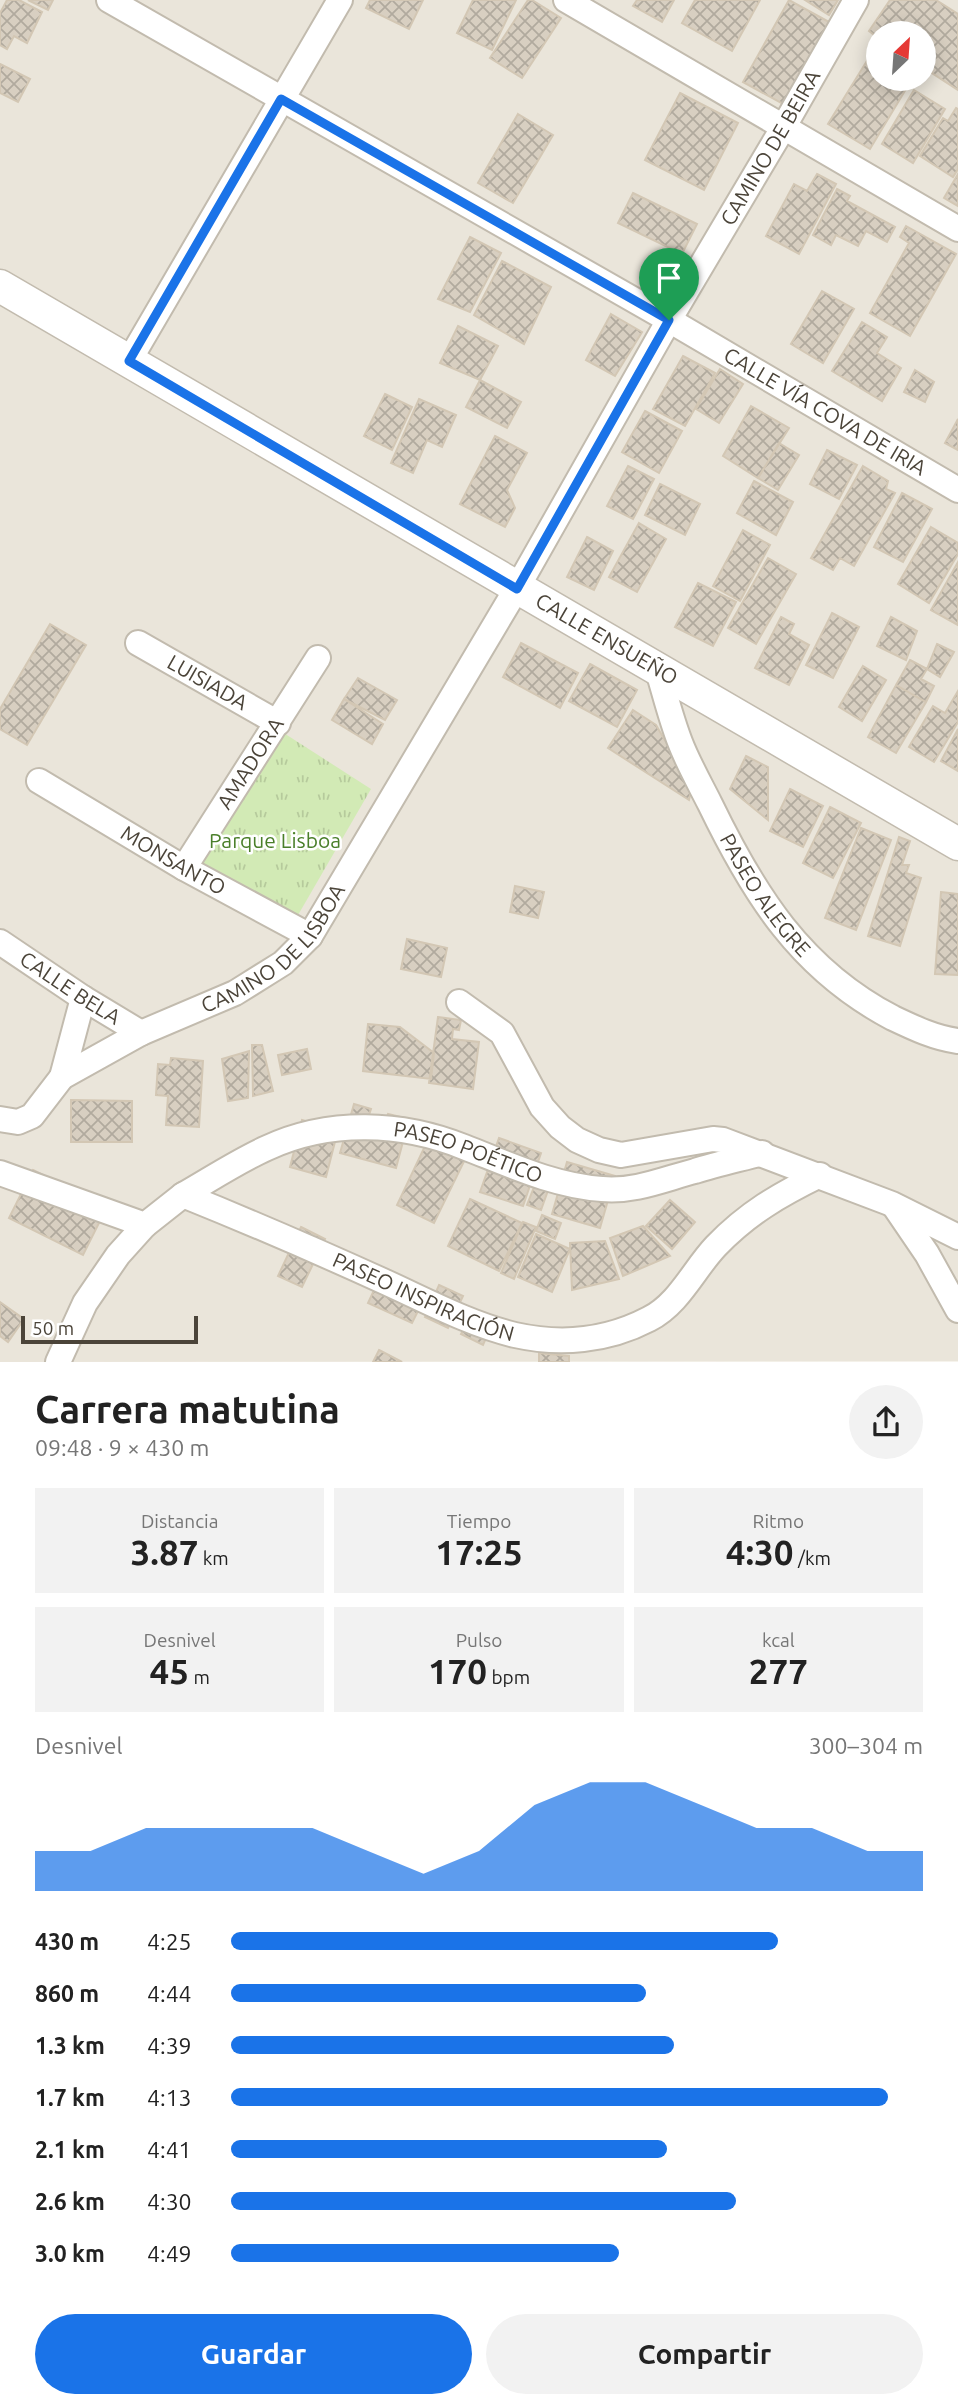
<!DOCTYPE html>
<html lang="es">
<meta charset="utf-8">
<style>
:root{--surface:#fff;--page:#f2f2f2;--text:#222;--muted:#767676;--accent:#1a73e8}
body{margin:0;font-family:Ubuntu,sans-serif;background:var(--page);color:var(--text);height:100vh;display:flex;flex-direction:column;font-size:26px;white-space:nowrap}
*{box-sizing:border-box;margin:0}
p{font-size:23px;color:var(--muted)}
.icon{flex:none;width:38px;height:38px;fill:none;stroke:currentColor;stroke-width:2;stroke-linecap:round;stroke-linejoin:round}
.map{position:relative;height:1362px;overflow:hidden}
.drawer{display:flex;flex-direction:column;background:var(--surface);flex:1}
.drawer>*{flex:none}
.needle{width:46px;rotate:25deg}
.controls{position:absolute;left:866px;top:21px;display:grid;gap:14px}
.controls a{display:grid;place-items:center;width:70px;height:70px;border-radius:50%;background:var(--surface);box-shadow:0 4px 18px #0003;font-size:35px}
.scale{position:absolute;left:21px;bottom:18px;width:177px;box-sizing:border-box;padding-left:7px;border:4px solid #4b4439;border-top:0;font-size:19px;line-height:24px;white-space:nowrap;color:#4b4439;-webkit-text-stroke:5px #fff;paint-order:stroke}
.pin{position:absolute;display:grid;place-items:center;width:60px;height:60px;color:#fff;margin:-72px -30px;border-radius:50% 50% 50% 0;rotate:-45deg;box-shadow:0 0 7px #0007}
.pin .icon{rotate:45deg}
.round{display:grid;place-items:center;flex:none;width:74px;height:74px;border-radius:37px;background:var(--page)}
.head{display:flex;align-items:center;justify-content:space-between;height:119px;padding:0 35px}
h1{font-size:38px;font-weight:700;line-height:52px}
.metrics{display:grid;grid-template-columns:repeat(3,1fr);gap:10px;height:119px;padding:7px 35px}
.metrics div{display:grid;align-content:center;border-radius:0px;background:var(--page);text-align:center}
.metrics b{font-size:35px;font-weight:700}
.metrics small{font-size:19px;font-weight:400}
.metrics p{font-size:19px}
.chart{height:196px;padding:14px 35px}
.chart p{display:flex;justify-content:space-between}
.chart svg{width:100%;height:126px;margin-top:7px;fill:var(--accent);opacity:.7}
.button{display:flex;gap:14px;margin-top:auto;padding:14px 35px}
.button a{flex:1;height:80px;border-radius:42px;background:var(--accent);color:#fff;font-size:28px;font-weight:700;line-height:80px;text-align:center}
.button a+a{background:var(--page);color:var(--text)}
ul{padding:0 35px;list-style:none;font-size:23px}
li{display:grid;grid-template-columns:112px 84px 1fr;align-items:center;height:52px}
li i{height:18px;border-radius:9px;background:var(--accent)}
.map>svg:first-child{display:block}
.residential{fill:#eae5da;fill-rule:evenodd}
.park{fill:url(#park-tufts)}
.building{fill:url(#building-cross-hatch);stroke:#d3c7b4;stroke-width:2}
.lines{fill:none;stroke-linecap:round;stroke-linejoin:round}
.minor-casing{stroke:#c2bbae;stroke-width:28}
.tertiary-casing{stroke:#c2bbae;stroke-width:35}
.minor{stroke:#fff;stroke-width:24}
.tertiary{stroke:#fff;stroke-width:32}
.route-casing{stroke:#fff;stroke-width:14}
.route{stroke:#1a73e8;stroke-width:9}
.labels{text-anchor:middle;stroke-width:5;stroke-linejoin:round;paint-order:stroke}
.street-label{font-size:21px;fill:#4b4439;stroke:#fff}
.park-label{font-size:21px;fill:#4a7f2a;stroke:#fff}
</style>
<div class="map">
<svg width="958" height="1362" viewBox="0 0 958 1362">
<defs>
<pattern id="park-tufts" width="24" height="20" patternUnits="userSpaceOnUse" patternTransform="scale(1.75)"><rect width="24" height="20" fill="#d2eab5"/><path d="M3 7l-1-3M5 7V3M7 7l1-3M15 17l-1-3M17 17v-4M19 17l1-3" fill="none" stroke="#b6ca9c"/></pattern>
<pattern id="building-cross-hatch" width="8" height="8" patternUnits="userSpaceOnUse" patternTransform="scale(1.75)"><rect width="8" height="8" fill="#d8cfc1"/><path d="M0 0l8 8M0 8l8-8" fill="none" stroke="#b1aa9e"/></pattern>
</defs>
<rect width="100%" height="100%" fill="#f6f3ec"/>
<path class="residential" d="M0,0H958V1361L0,1362ZM878,33H924V79H878Z"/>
<path class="park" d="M276,728L371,789L294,922L192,865Z"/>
<path class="building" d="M7,0H19L42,12L27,43L14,36L7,49L0,45V13Z
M28,0H53L48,10Z
M370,0H423L409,29L366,8Z
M473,0H516L492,50L457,33Z
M528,0H532L561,18L522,78L490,58Z
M637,0H674L662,22L633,6Z
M695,0H760L732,51L682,23Z
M789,0L829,22L783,104L743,82Z
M805,0H838L829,15Z
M890,0H936L958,14V90L924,68V33H878V38L869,31Z
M873,51L878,54V79H912L870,149L828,124Z
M0,64L30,79L18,102L0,93Z
M914,90L945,109L913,163L882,144Z
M680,93L738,123L704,190L645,160Z
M956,108L958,109V169L953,177L920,156L943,118L948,121Z
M518,114L553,135L513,203L478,183Z
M817,174L836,184L799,254L766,236L794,184L807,191Z
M958,174V206L944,198Z
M837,189L850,196L847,201L895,227L887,242L866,231L858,246L836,235L831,245L813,235Z
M633,193L697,224L682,254L618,223Z
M906,226L956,254L910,336L870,313L909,243L900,237Z
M470,237L501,253L470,312L438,299Z
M502,261L551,287L524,344L474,315Z
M822,291L854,309L823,363L791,344Z
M611,314L642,332L615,376L586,360Z
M862,322L887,337L877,353L901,368L882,401L832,371Z
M458,326L498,346L480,380L440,363Z
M683,356L715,373L685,426L653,409Z
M720,369L743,384L719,423L696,409Z
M915,370L934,382L925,402L904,392Z
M480,380L521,402L507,428L466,407Z
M385,394L412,407L392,450L364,436Z
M419,399L456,415L442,447L427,440L413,473L391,463Z
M751,406L789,428L758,478L723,456Z
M645,411L682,431L659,473L622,452Z
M958,419V450L945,443Z
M495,436L527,453L507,490L515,508L505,527L460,504Z
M779,443L799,455L778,490L758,478Z
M827,450L857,465L839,499L810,484Z
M628,466L654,479L633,519L607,506Z
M863,466L888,481L886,489L895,493L854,566L840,558L833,570L811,558Z
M754,481L793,502L776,535L737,513Z
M660,484L700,504L685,535L645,515Z
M902,493L932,509L903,562L874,547Z
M639,523L666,539L637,592L609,577Z
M931,527L958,543V554L929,603L898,584Z
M743,530L770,545L740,601L713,586Z
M587,537L613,551L594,590L567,577Z
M768,558L796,574L756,644L728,628Z
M958,562V625L931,610Z
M698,583L736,602L713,646L675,627Z
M832,613L859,627L833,678L806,665Z
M781,617L794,624L789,634L809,645L789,685L755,668Z
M891,617L917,631L906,660L877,646Z
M50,624L86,645L27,745L0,729V709Z
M521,643L578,673L560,708L503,677Z
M937,644L954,652L940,677L927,669Z
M910,660L927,669L921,679L934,686L926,702L896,685Z
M590,664L637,690L617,727L569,701Z
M863,666L886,680L862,721L839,707Z
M358,678L397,700L385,720L344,699Z
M896,685L926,702L896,753L868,737Z
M958,691V722L934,762L909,747L933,706L945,713Z
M344,699L383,724L372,744L332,720Z
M633,710L656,725L692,787L689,800L608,748Z
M958,729V771L941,761Z
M746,756L768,767V820L730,789Z
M790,789L823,806L803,847L770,831Z
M830,807L861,823L833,878L803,863Z
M861,828L891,840L856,930L825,918Z
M899,837L910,841L902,865H909L906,873L921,878L900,946L868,936Z
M515,886L544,892L538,918L510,912Z
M941,892L958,894V975L935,974Z
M407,939L447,948L441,977L401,969Z
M438,1017L461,1020L459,1030L453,1029L452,1039L479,1042L473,1089L429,1083Z
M368,1024L400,1027L434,1053L431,1079L363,1071Z
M252,1045H262L273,1091L253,1096Z
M307,1049L311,1069L282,1075L278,1055Z
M249,1051L248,1098L228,1101L222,1059Z
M171,1058L203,1061L199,1127L166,1125L168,1096L156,1095L158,1064L170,1065Z
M71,1100L132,1101V1142H71Z
M354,1104L371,1109L367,1121L384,1126L388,1114L409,1119L396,1168L340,1153Z
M302,1120L338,1130L326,1177L290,1167Z
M434,1127L472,1145L434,1223L397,1205Z
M499,1138L541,1153L523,1206L480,1192Z
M567,1162L615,1176L600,1228L552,1214Z
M33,1170L107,1207L83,1255L9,1218Z
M538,1177L551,1182L541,1210L527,1205Z
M470,1199L522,1223L499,1271L448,1246Z
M670,1200L695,1222L672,1249L646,1226Z
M542,1215L561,1223L555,1239L536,1231Z
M523,1222L536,1227L514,1279L501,1273Z
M643,1226L670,1256L623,1276L610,1238Z
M301,1227L325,1239L302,1287L278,1276Z
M536,1234L570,1249L552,1292L518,1277Z
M605,1241L619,1279L572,1290L570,1243Z
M439,1285L463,1296L448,1328L425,1317Z
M375,1288L419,1309L412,1323L368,1303Z
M0,1302L24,1319L8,1342L0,1336Z
M469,1319L490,1329L483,1345L461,1334Z
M379,1350L402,1362H373Z
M539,1353L569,1356V1362H539Z"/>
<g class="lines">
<g class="minor-casing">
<g id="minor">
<path id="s1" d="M109,0L669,320L958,490"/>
<path d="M566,0L958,229"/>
<path d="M129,361L340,0"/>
<path id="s2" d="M138,643L278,723"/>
<path id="s3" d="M658,671C665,694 671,719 680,742C688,763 700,784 710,804C754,895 801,970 893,1018C914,1028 935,1038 958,1041"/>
<path id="s4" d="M39,781L184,868L310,936"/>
<path id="s5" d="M184,868L318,658"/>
<path id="s6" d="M0,942L83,998L141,1033"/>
<path d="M459,1002L502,1033L542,1107L560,1127L577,1140L599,1150L621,1155L713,1139L723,1140L892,1204L958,1237"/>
<path d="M62,1077L83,998"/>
<path id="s7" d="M0,1119L18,1122L32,1116L62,1077L141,1033L235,993L283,963L310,936L517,588L669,320L783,128L856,0"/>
<path id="s8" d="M0,1173L145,1225L183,1195C250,1222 317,1251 383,1281C425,1300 469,1324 515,1335C560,1345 607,1341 649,1319C679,1304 694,1269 716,1246C748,1213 779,1195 820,1175"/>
<path id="s9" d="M183,1195C211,1179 238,1161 267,1148C329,1119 402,1122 464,1147C508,1164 554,1186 602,1189C635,1192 664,1179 695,1171C717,1164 740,1159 762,1153"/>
<path d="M895,1207L927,1254L958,1310"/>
<path d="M58,1362L85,1303L118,1255L145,1225"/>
</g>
</g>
<g class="tertiary-casing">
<g id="tertiary">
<path id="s10" d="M0,286L958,844"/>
</g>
</g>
<use href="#minor" class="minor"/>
<use href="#tertiary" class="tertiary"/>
</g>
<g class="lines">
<g class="route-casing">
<path id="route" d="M281,99L669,320L517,589L129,361Z"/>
</g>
<use href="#route" class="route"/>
</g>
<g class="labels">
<g class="street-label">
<text dy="7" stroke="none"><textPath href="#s7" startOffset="1283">CAMINO DE BEIRA</textPath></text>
<text dy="7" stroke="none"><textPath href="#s1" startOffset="826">CALLE VÍA COVA DE IRIA</textPath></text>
<text dy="7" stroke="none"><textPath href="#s10" startOffset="702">CALLE ENSUEÑO</textPath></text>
<text dy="7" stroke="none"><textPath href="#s2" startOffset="80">LUISIADA</textPath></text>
<text dy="7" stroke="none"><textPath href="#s5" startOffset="124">AMADORA</textPath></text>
<text dy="7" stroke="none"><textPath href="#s4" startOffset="156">MONSANTO</textPath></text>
<text dy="7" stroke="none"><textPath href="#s3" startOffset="250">PASEO ALEGRE</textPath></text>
<text dy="7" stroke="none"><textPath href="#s7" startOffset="334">CAMINO DE LISBOA</textPath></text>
<text dy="7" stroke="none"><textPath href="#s6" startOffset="84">CALLE BELA</textPath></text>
<text dy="7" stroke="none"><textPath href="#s9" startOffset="304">PASEO POÉTICO</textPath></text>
<text dy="7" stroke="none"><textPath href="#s8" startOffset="464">PASEO INSPIRACIÓN</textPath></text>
</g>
<g class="park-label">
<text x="275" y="848">Parque Lisboa</text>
</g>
</g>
</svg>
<div class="controls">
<a><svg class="needle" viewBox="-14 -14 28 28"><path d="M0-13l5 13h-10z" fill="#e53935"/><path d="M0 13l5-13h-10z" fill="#767676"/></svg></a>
</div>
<div class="scale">50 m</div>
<div class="pin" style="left:669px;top:320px;background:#1e9e55"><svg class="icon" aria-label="arrive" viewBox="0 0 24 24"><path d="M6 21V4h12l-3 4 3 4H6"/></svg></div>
</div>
<section class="drawer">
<div class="head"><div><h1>Carrera matutina</h1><p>09:48 · 9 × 430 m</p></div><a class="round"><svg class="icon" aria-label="share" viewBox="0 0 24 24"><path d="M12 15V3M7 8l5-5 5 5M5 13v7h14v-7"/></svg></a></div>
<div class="metrics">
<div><p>Distancia</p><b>3.87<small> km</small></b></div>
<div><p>Tiempo</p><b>17:25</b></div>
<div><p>Ritmo</p><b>4:30<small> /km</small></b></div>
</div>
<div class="metrics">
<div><p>Desnivel</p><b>45<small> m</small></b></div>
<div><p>Pulso</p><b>170<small> bpm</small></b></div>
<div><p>kcal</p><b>277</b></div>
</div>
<div class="chart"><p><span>Desnivel</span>300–304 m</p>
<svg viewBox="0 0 160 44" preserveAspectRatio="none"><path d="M0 44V30L10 30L20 22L30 22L40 22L50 22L60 30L70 38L80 30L90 14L100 6L110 6L120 14L130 22L140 22L150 30L160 30V44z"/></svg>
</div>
<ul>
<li><b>430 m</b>4:25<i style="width:79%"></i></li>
<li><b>860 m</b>4:44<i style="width:60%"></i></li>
<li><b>1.3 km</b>4:39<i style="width:64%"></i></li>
<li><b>1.7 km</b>4:13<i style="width:95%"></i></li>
<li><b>2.1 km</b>4:41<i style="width:63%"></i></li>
<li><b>2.6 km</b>4:30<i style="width:73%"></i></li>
<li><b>3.0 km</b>4:49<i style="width:56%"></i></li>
</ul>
<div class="button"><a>Guardar</a><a>Compartir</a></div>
</section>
